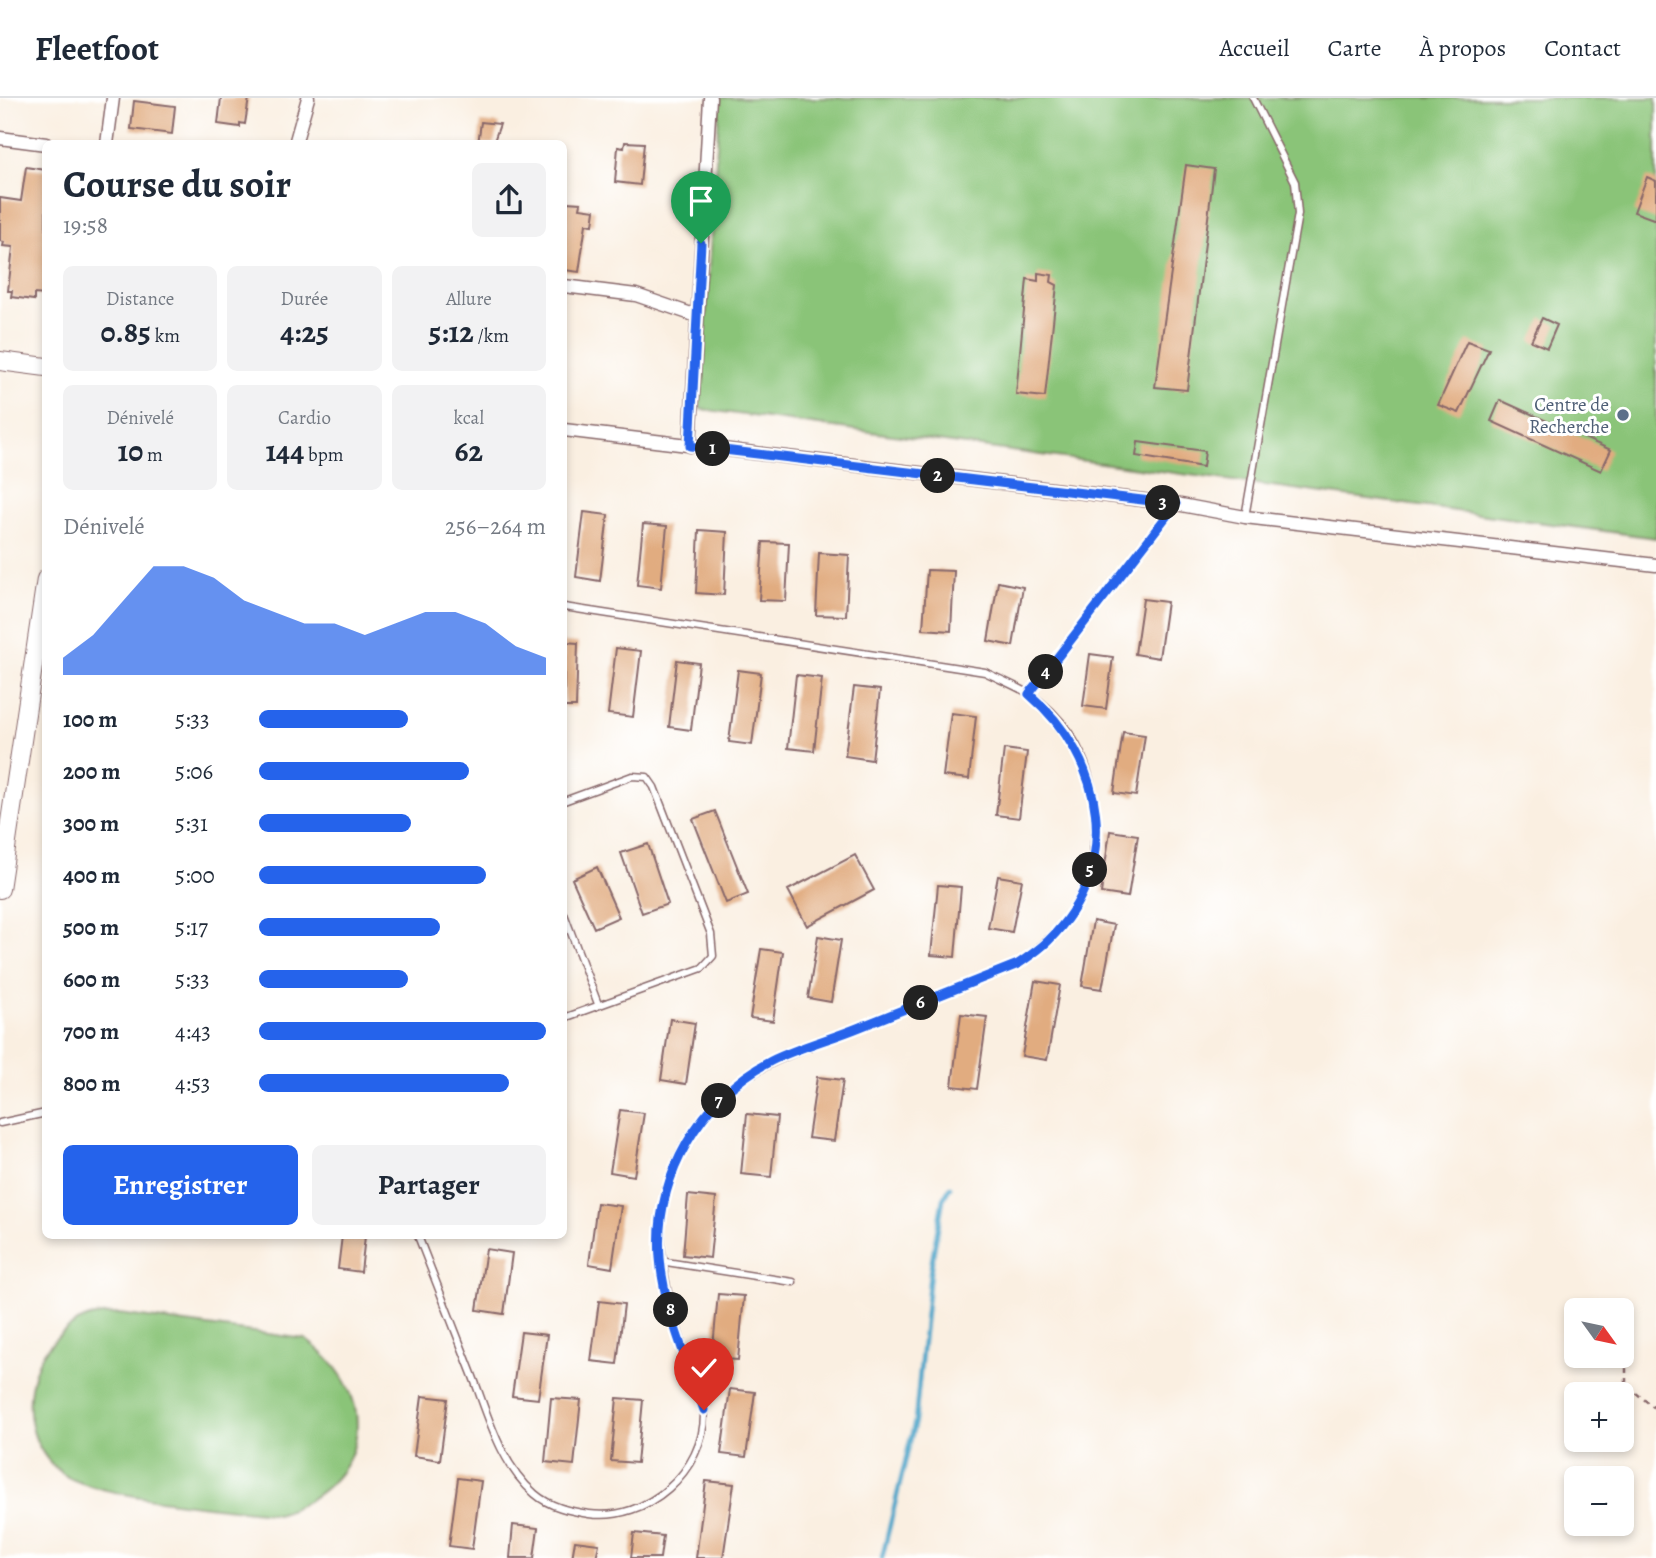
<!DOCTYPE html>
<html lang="fr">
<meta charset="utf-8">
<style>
:root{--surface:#fff;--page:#f2f2f3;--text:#1f2937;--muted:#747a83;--line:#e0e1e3;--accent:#2563eb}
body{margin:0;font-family:Alegreya,serif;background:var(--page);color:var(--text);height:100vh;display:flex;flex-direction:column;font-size:26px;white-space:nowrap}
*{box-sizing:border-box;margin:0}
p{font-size:23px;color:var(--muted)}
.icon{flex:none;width:38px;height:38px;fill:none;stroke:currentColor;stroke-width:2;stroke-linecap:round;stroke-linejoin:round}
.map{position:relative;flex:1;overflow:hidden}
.details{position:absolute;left:42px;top:42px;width:525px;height:1099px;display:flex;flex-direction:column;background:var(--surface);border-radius:10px;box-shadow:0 4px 10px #0003}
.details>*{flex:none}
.needle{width:46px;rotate:123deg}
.fabs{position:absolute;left:1564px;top:1200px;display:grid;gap:14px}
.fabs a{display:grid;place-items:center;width:70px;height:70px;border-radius:10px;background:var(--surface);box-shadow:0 4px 10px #0003;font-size:35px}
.pin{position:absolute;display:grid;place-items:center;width:60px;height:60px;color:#fff;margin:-72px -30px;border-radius:50% 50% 50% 0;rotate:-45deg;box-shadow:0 0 7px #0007}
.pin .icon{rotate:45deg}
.km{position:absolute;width:35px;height:35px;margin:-18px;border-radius:50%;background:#222;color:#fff;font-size:19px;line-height:35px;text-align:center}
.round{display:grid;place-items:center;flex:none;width:74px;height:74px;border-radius:10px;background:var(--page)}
.summary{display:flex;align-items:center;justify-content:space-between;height:119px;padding:0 21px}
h1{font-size:38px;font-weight:600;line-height:52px}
.figures{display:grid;grid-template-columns:repeat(3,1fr);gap:10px;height:119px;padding:7px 21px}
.figures div{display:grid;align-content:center;border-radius:10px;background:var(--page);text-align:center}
.figures b{font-size:30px;font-weight:600}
.figures small{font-size:19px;font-weight:400}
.figures p{font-size:19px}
.chart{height:196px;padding:14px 21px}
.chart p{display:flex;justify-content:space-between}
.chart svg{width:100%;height:126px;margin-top:7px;fill:var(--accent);opacity:.7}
.action{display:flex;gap:14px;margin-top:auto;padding:14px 21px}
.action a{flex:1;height:80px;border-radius:10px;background:var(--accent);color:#fff;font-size:28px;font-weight:600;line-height:80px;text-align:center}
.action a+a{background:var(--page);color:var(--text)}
ul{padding:0 21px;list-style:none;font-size:23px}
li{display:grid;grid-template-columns:112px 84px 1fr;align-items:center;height:52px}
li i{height:18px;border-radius:9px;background:var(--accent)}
header{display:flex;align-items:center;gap:42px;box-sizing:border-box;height:98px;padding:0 35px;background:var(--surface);border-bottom:2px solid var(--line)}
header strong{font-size:33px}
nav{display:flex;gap:38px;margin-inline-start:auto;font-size:24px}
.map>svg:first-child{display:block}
.green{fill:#8ac478;stroke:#6a7252;stroke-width:2}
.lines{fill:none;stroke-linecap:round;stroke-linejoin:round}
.stream{stroke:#4ba5c9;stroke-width:4.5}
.building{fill:#e1ac80}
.lane-casing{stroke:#88686b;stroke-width:9}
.street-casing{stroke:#88686b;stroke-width:15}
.secondary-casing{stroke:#88686b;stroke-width:20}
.path{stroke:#88686b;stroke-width:2.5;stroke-dasharray:5 5;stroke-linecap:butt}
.lane{stroke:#fff;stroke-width:6}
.street{stroke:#fff;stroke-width:12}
.secondary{stroke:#fff;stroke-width:18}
.route-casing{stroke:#fff;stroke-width:14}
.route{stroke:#2563eb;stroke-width:9}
.service-dot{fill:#5c6f8a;stroke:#fff;stroke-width:2.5}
.labels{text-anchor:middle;stroke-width:6;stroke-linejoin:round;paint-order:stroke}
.service-label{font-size:19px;fill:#4e5e75;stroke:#fff;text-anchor:end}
</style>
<header>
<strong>Fleetfoot</strong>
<nav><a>Accueil</a><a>Carte</a><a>À propos</a><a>Contact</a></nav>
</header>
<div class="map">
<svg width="1656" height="1460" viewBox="0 0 1656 1460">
<rect width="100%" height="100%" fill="#fff"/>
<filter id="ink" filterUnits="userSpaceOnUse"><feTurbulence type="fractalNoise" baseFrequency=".0143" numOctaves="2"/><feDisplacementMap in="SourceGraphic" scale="14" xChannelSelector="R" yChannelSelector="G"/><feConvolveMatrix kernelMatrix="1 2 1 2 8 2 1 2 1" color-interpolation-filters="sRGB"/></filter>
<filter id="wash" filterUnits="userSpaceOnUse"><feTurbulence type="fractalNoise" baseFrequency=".00686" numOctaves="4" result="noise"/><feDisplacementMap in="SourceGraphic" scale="28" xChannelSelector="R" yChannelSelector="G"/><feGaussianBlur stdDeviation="1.57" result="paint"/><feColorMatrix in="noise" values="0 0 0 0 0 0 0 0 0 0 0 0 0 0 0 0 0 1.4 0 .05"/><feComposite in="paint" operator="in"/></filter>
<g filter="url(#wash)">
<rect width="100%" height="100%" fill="#faefe1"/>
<path class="green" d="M720,0H1656V440L700,311Z
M119,1216L305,1241C385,1298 370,1387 277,1416C232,1410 95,1400 63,1376C29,1351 23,1308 36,1271C43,1249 66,1228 87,1220C97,1216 109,1217 119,1216Z"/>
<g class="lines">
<path class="stream" d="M882,1460L915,1323L930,1174L943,1101L950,1089"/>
</g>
<g id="blocks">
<path class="building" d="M221,0H249L245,26L240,25V29L218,26Z
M134,3L175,8L172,36L131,31Z
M481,24L500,26L493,46H478Z
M625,44L644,45L640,87L615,84L618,49L624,50Z
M1186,67L1214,71L1187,292L1155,289Z
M26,69L46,72V197L34,196V202L11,199L12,193H8L13,149L3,148L4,144L0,143V100L21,103Z
M1647,79L1656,83V122L1634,114Z
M566,104L581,105L580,110L595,112L593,127L586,126L579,174L564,172Z
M1038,175L1052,177L1051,184L1057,187L1045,299L1016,296L1027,181L1038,183Z
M1542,220L1557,227L1547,250L1531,243Z
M1467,243L1489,251L1459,315L1438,307Z
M1500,302L1611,352L1601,373L1491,323Z
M1138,344L1205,353L1203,369L1136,358Z
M584,414L608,417L600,483L576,479Z
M643,426L667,428L661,490L637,487Z
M699,432L727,434L724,497L696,495Z
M763,444L789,445L786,503L759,502Z
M819,455L849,457L846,518L816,517Z
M927,472L954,473L951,533L923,531Z
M998,484L1023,489L1013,548L988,543Z
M1143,501L1167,504L1159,560L1135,556Z
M564,544L578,545L576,609H564Z
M616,550L641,553L633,619L608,616Z
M1090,556L1113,559L1106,611L1083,608Z
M677,562L699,565L691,632L669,629Z
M738,572L761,575L752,647L729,644Z
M796,577L822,580L814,653L788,650Z
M854,589L880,592L872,662L845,658Z
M951,615L976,618L969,681L943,678Z
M1123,634L1145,637L1136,698L1114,695Z
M1004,651L1027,654L1019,720L996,717Z
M715,713L748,796L726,805L693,721Z
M1110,733L1138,737L1128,799L1101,795Z
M648,746L668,806L642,815L621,755Z
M855,757L874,792L807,828L788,792Z
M597,769L619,819L594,830L572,781Z
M998,778L1022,782L1012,834L988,830Z
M938,787L961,789L955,859L931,857Z
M1093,823L1114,827L1102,891L1082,888Z
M818,838L841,842L831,904L808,900Z
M761,851L783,854L773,923L750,920Z
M1035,883L1060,887L1047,962L1022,958Z
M961,916L987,919L977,991L952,988Z
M670,921L695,925L686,986L661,982Z
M817,979L843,982L834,1043L808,1040Z
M620,1012L644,1015L634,1078L610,1074Z
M747,1016L777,1019L771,1079L741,1076Z
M688,1097L716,1100L710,1160L683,1157Z
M597,1105L621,1108L612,1170L589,1166Z
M342,1138H365L361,1174L338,1171Z
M486,1151L512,1155L504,1216L477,1212Z
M718,1196L744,1198L738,1262L712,1260Z
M599,1203L624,1206L617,1266L591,1263Z
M521,1234L547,1237L538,1301L512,1298Z
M730,1291L755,1294L746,1359L721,1356Z
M422,1298L448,1301L440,1362L414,1358Z
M551,1300L581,1302L574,1367L545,1364Z
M617,1300L643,1302L637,1365L611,1363Z
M458,1380L481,1383L472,1451L449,1448Z
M706,1383L734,1386L723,1460H696Z
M513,1427L538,1430L534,1460H510Z
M634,1435L663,1438L660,1460H631Z
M575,1443L599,1446L596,1460H572Z"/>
</g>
</g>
<g filter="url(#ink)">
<use href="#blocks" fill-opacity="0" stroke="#88686b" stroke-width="2"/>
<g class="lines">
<g class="lane-casing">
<path id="lane" d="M1245,419L1298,116L1295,84L1253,0
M1029,596L1176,407
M564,703L632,678L647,679L654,689L711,836L713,858L702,870L564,920
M564,816L598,906
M0,1025L46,1015
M418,1138C436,1184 454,1230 472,1276C488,1317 500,1366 535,1396C550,1409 570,1413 589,1416C647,1424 705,1373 704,1315C704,1295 691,1271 684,1252C657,1168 644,1098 701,1021C742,967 809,950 869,926C919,906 968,886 1018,866C1039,850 1061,833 1074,810C1112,740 1100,639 1028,595C1014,587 999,581 985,574L564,509
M660,1163L793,1184"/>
</g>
<g class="street-casing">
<path id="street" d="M0,40L46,46
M107,46L113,0
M295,46L308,0
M564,188L636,197L697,218
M564,332L1176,406L1245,419L1656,467
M690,348L710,0"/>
</g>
<g class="secondary-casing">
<path id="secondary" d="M0,263L46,269
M0,791L46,481"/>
</g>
<path class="path" d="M1626,1270V1287L1656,1311"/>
<use href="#lane" class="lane"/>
<use href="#street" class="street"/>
<use href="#secondary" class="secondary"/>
</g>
</g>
<g class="lines" filter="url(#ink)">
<g class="route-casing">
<path id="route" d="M701,145L690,348L1176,406L1029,596C1105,661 1124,768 1048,843C1039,852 1028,859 1018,866C965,887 913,908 860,929C831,941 799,949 771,963C700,1000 654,1080 660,1160C664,1212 688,1264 704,1312"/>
</g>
<use href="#route" class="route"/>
</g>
<circle class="service-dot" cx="1623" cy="317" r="7"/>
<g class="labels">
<g class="service-label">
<text x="1609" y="313">Centre de<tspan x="1609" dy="22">Recherche</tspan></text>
</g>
</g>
</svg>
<div class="fabs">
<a><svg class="needle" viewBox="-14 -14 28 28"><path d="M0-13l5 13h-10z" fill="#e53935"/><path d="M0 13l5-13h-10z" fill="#747a83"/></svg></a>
<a>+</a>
<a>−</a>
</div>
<div class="pin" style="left:701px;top:145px;background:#1e9e55"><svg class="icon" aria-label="arrive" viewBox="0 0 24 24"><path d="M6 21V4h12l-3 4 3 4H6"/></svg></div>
<div class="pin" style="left:704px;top:1312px;background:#d93025"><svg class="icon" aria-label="check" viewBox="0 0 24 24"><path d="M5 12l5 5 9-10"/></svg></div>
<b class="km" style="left:713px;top:351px">1</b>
<b class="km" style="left:938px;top:378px">2</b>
<b class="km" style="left:1163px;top:405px">3</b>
<b class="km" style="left:1046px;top:574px">4</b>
<b class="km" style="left:1090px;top:772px">5</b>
<b class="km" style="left:921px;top:905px">6</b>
<b class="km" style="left:719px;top:1003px">7</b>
<b class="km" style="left:671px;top:1212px">8</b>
<section class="details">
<div class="summary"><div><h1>Course du soir</h1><p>19:58</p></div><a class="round"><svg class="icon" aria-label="share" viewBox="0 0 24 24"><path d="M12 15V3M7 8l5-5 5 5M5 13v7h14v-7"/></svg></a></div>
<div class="figures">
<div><p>Distance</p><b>0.85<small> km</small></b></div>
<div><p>Durée</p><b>4:25</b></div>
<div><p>Allure</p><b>5:12<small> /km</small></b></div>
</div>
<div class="figures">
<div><p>Dénivelé</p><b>10<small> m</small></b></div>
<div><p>Cardio</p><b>144<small> bpm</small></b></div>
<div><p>kcal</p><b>62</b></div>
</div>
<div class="chart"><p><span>Dénivelé</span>256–264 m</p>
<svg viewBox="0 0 160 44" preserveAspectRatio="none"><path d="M0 44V38L10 30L20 18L30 6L40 6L50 10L60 18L70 22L80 26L90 26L100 30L110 26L120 22L130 22L140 26L150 34L160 38V44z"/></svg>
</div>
<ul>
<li><b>100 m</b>5:33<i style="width:52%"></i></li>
<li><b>200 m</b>5:06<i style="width:73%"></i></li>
<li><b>300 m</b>5:31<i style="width:53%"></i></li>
<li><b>400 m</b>5:00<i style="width:79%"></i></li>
<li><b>500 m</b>5:17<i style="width:63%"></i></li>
<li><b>600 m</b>5:33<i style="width:52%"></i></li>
<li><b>700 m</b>4:43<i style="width:100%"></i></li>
<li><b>800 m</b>4:53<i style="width:87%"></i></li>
</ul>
<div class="action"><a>Enregistrer</a><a>Partager</a></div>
</section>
</div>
